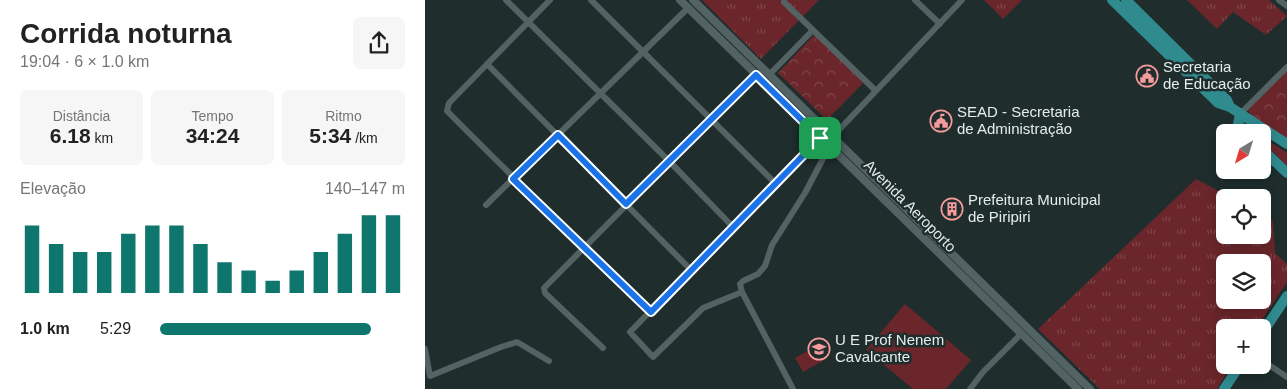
<!DOCTYPE html>
<html lang="pt">
<meta charset="utf-8">
<style>
:root{--surface:#fff;--page:#f6f6f6;--text:#222;--muted:#767676;--accent:#0f766e}
body{margin:0;font-family:Arial,sans-serif;background:var(--page);color:var(--text);height:100vh;display:flex;flex-direction:column;font-size:19px;white-space:nowrap}
*{box-sizing:border-box;margin:0}
p{font-size:16px;color:var(--muted)}
.icon{flex:none;width:28px;height:28px;fill:none;stroke:currentColor;stroke-width:2;stroke-linecap:round;stroke-linejoin:round}
.map{position:relative;flex:1;overflow:hidden}
.side{display:flex;flex-direction:column;background:var(--surface);width:425px}
.side>*{flex:none}
.needle{width:32px;rotate:218deg}
.tools{position:absolute;left:791px;top:124px;display:grid;gap:10px}
.tools a{display:grid;place-items:center;width:55px;height:55px;border-radius:8px;background:var(--surface);box-shadow:0 2px 12px #0003;font-size:25px}
.pin{position:absolute;display:grid;place-items:center;width:42px;height:42px;color:#fff;margin:-21px;border-radius:10px;box-shadow:0 2px 8px #0006}
.round{display:grid;place-items:center;flex:none;width:52px;height:52px;border-radius:8px;background:var(--page)}
.head{display:flex;align-items:center;justify-content:space-between;height:85px;padding:0 20px}
h1{font-size:28px;font-weight:600;line-height:38px}
.figures{display:grid;grid-template-columns:repeat(3,1fr);gap:8px;height:85px;padding:5px 20px}
.figures div{display:grid;align-content:center;border-radius:8px;background:var(--page);text-align:center}
.figures b{font-size:21px;font-weight:600}
.figures small{font-size:14px;font-weight:400}
.figures p{font-size:14px}
.chart{height:140px;padding:10px 20px}
.chart p{display:flex;justify-content:space-between}
.chart svg{width:100%;height:90px;margin-top:5px;stroke:var(--accent);stroke-width:6}
ul{padding:0 20px;list-style:none;font-size:16px}
li{display:grid;grid-template-columns:80px 60px 1fr;align-items:center;height:38px}
li i{height:12px;border-radius:6px;background:var(--accent)}
main{display:flex;flex:1;min-height:0}
.map>svg:first-child{display:block}
.grass{fill:url(#grass-tufts);fill-rule:evenodd}
.park{fill:url(#park-crowns)}
.pitch{fill:#6a262b}
.lines{fill:none;stroke-linecap:round;stroke-linejoin:round}
.minor{stroke:#536263;stroke-width:6}
.tertiary{stroke:#536263;stroke-width:8}
.primary{stroke:#308b8f;stroke-width:10}
.route-casing{stroke:#fff;stroke-width:10}
.route{stroke:#1a73e8;stroke-width:6}
.labels{text-anchor:middle;stroke-width:5;stroke-linejoin:round;paint-order:stroke}
.poi-label{font-size:15px;fill:#e4eded;stroke:#1f2d2d;text-anchor:start}
.street-label{font-size:15px;fill:#e4eded;stroke:#1f2d2d}
</style>
<main>
<section class="side">
<div class="head"><div><h1>Corrida noturna</h1><p>19:04 · 6 × 1.0 km</p></div><a class="round"><svg class="icon" aria-label="share" viewBox="0 0 24 24"><path d="M12 15V3M7 8l5-5 5 5M5 13v7h14v-7"/></svg></a></div>
<div class="figures">
<div><p>Distância</p><b>6.18<small> km</small></b></div>
<div><p>Tempo</p><b>34:24</b></div>
<div><p>Ritmo</p><b>5:34<small> /km</small></b></div>
</div>
<div class="chart"><p><span>Elevação</span>140–147 m</p>
<svg viewBox="0 0 160 44" preserveAspectRatio="none"><path d="M5 44V11M15 44V20M25 44V24M35 44V24M45 44V15M55 44V11M65 44V11M75 44V20M85 44V29M95 44V33M105 44V38M115 44V33M125 44V24M135 44V15M145 44V6M155 44V6"/></svg>
</div>
<ul>
<li><b>1.0 km</b>5:29<i style="width:86%"></i></li>
</ul>
</section>
<div class="map">
<svg width="862" height="389" viewBox="0 0 862 389">
<defs>
<pattern id="grass-tufts" width="24" height="20" patternUnits="userSpaceOnUse" patternTransform="scale(1.25)"><rect width="24" height="20" fill="#6a262b"/><path d="M3 7l-1-3M5 7V3M7 7l1-3M15 17l-1-3M17 17v-4M19 17l1-3" fill="none" stroke="#7f464a"/></pattern>
<pattern id="park-crowns" width="20" height="18" patternUnits="userSpaceOnUse" patternTransform="scale(1.25)"><rect width="20" height="18" fill="#6a262b"/><path d="M2 6a3 3 0 1 1 6 0M12 15a3 3 0 1 1 6 0" fill="none" stroke="#7f464a"/></pattern>
</defs>
<rect width="100%" height="100%" fill="#1f2d2d"/>
<path class="grass" d="M277,0H394L336,59Z
M559,0H597L578,19Z
M762,0H844L862,16L841,35L808,12L792,29Z
M838,137L862,153V166L838,142Z
M771,179L805,197L800,198V235H838V215L848,221L850,253L862,264V282L832,327L800,328V365H807L792,389H675L613,329ZM838,262V300H800V262Z"/>
<path class="park" d="M389,35L439,82L402,120L353,73Z
M862,69V140L826,116L823,110Z"/>
<path class="pitch" d="M480,304L546,360L521,389H488L441,350Z
M394,345L401,359L378,372L370,358Z"/>
<g class="lines">
<path class="minor" d="M81,0L244,161L308,227
M125,0L24,103L22,111C89,179 158,244 226,312
M166,0L350,183
M490,0L515,24
M854,0L862,6
M359,2L451,91
M62,64L266,270
M344,75L388,30
M815,114L862,67
M61,205L263,8
M317,292L278,308L228,357L205,332L395,138
M178,348L120,293L119,288L331,75
M0,349L5,376L76,347L92,342L124,361
M838,361L862,377
M368,389L317,292L315,284L318,281L333,274L340,266L347,245L380,193L412,132L537,0
M545,389L558,372L596,334"/>
<path class="tertiary" d="M255,0L653,389
M268,0L665,389"/>
<path class="primary" d="M687,0L793,103L805,107L862,144
M701,0L802,100L805,107
M815,114L813,124L820,132
M838,150L862,173
M838,332L862,296
M799,389L815,365"/>
</g>
<g class="lines">
<g class="route-casing">
<path id="route" d="M331,75L395,138L226,312L88,179L133,135L201,204Z"/>
</g>
<use href="#route" class="route"/>
</g>
<defs>
<g id="civic-ring" transform="scale(1.125)"><circle r="9.5" fill="#1f2d2d" stroke="#f59b9c" stroke-width="1.5"/><path d="M-.6-6.5H3V-4.5H.6V-3L4-1V1h2V6H-6V1h2V-1L-.6-3ZM-1.2 2.5V6h2.4V2.5Z" fill="#f59b9c"/></g>
<g id="building-ring" transform="scale(1.125)"><circle r="9.5" fill="#1f2d2d" stroke="#f59b9c" stroke-width="1.5"/><path d="M-4-6H4V6H1V3H-1V6H-4ZM-2.5-4.3h1.7v1.8h-1.7ZM.8-4.3h1.7v1.8H.8ZM-2.5-1h1.7V.8h-1.7ZM.8-1h1.7V.8H.8Z" fill="#f59b9c"/></g>
<g id="school-ring" transform="scale(1.125)"><circle r="9.5" fill="#1f2d2d" stroke="#f59b9c" stroke-width="1.5"/><path d="M0-5L7-2L0 1L-7-2ZM-4 1L0 2.5L4 1V4Q0 6-4 4Z" fill="#f59b9c"/></g>
</defs>
<g fill-rule="evenodd">
<use href="#civic-ring" x="722" y="76"/>
<use href="#civic-ring" x="516" y="121"/>
<use href="#building-ring" x="527" y="209"/>
<use href="#school-ring" x="394" y="349"/>
</g>
<g class="labels">
<g class="poi-label">
<text x="738" y="72">Secretaria<tspan x="738" dy="17">de Educação</tspan></text>
<text x="532" y="117">SEAD - Secretaria<tspan x="532" dy="17">de Administração</tspan></text>
<text x="543" y="205">Prefeitura Municipal<tspan x="543" dy="17">de Piripiri</tspan></text>
<text x="410" y="345">U E Prof Nenem<tspan x="410" dy="17">Cavalcante</tspan></text>
</g>
<g class="street-label">
<text transform="translate(485 206) rotate(45)" y="5">Avenida Aeroporto</text>
</g>
</g>
</svg>
<div class="tools">
<a><svg class="needle" viewBox="-14 -14 28 28"><path d="M0-13l5 13h-10z" fill="#e53935"/><path d="M0 13l5-13h-10z" fill="#767676"/></svg></a>
<a><svg class="icon" aria-label="locate" viewBox="0 0 24 24"><circle cx="12" cy="12" r="6"/><path d="M12 2v4M12 18v4M2 12h4M18 12h4"/></svg></a>
<a><svg class="icon" aria-label="layers" viewBox="0 0 24 24"><path d="M12 4l9 5-9 5-9-5zM3 14l9 5 9-5"/></svg></a>
<a>+</a>
</div>
<div class="pin" style="left:395px;top:138px;background:#1e9e55"><svg class="icon" aria-label="arrive" viewBox="0 0 24 24"><path d="M6 21V4h12l-3 4 3 4H6"/></svg></div>
</div>
</main>
